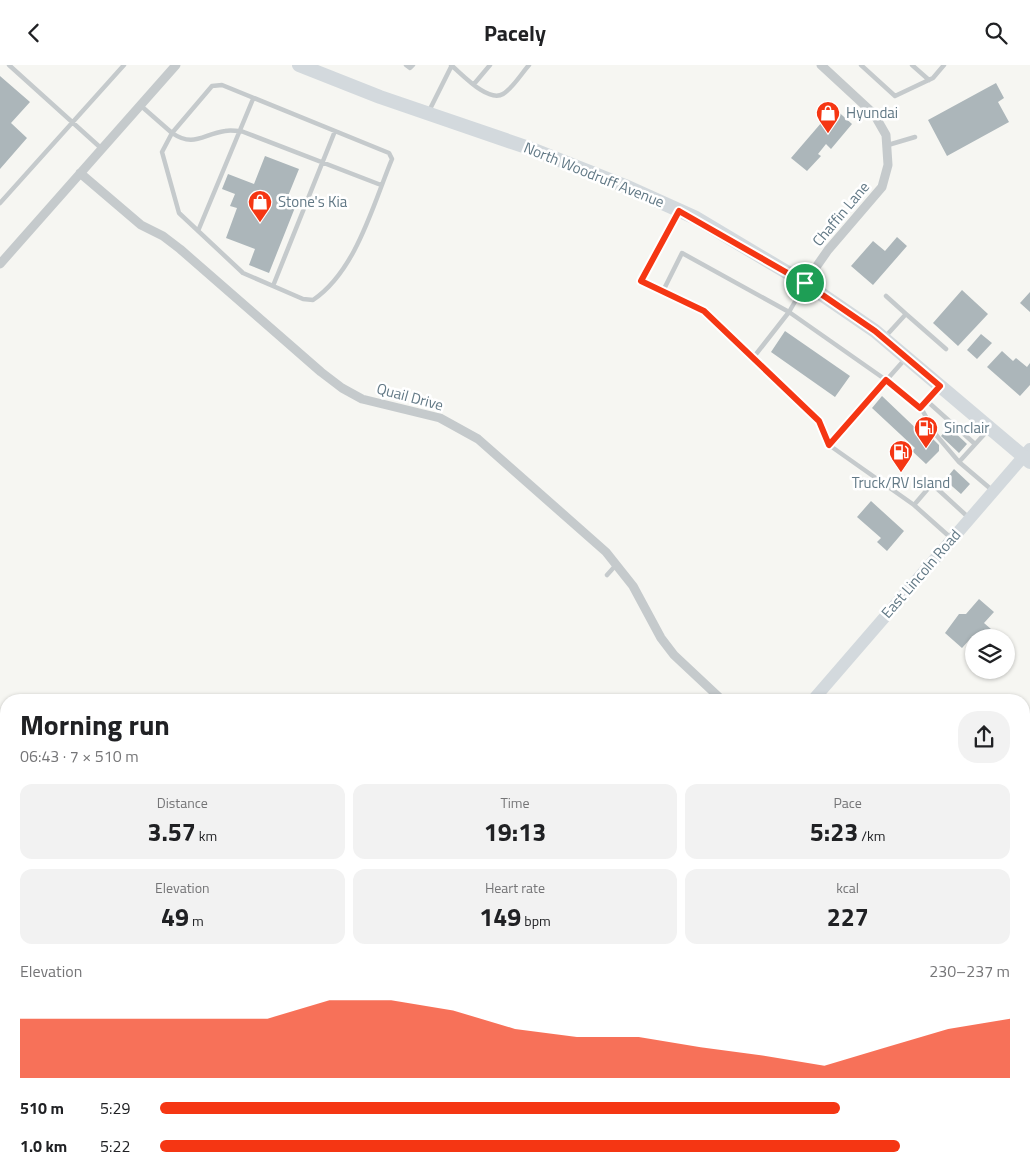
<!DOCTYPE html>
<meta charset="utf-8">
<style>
:root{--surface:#fff;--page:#f2f2f2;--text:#202124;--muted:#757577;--accent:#f53613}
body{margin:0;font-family:"Titillium Web",sans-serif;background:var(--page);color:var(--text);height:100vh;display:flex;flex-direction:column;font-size:19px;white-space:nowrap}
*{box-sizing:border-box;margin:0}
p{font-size:16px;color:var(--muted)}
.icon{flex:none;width:28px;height:28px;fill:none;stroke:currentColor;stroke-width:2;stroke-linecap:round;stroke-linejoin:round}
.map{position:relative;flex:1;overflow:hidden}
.drawer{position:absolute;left:0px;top:629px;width:1030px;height:481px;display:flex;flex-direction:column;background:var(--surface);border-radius:20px 20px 0 0;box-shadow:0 1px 4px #0004}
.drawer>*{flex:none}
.controls{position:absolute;left:965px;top:564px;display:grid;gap:10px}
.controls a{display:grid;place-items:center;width:50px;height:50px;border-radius:50%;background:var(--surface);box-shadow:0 1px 4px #0004;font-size:25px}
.pin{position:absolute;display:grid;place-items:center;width:42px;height:42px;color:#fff;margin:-21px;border:2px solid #fff;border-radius:50%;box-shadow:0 1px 5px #0007}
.round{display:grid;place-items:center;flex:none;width:52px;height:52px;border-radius:20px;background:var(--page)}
.head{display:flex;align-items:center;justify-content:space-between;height:85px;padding:0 20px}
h1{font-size:28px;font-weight:700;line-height:38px}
.figures{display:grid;grid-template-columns:repeat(3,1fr);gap:8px;height:85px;padding:5px 20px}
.figures div{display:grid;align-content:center;border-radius:12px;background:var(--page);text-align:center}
.figures b{font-size:25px;font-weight:700}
.figures small{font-size:14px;font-weight:400}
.figures p{font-size:14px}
.chart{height:140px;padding:10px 20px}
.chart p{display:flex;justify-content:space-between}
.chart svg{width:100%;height:90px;margin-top:5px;fill:var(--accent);opacity:.7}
ul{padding:0 20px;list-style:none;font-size:16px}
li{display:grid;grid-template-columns:80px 60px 1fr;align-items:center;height:38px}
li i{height:12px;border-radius:6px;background:var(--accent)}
header{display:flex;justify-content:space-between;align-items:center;height:65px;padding:0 20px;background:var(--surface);font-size:22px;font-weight:700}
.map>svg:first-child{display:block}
.building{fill:#acb6ba}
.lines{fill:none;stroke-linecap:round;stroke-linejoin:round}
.lane{stroke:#c5cacc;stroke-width:4.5}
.street{stroke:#c5cacc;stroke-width:9}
.secondary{stroke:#d3d9dd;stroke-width:12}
.primary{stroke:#d3d9dd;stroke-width:14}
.route-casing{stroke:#fff;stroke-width:10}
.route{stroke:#f53613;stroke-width:6}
.labels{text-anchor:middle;stroke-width:5;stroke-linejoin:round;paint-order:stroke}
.poi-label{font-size:15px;fill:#627986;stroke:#fff;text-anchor:start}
.street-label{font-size:15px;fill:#627986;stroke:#fff}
</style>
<header><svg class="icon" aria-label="back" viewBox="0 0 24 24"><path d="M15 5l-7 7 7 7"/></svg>Pacely<svg class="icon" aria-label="search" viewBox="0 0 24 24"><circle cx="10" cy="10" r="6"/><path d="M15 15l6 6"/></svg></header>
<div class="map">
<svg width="1030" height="1109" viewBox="0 0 1030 1109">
<rect width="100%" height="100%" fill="#f6f6f2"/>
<path class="building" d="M0,11L30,37L11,58L27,73L0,104Z
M996,18L1004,33L998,37L1009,57L947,91L928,55Z
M834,43L852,59L831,84L826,79L818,89L821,91L807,106L791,93Z
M265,91L299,104L288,131L298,135L269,208L249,200L255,184L226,173L237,143L230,141L235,129L222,124L228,109L254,119Z
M897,172L907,181L873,220L851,201L873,176L885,186Z
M962,225L988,249L958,281L933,258Z
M1030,227V247L1020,238Z
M785,266L850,311L835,332L771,287Z
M981,269L992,278L977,294L967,285Z
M1002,286L1013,296L1016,293L1027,302L1030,298V320L1020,331L987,302Z
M882,331L925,372L928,369L939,380V386L926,399L912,386L915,383L872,343Z
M949,362L967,379L959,388L941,371Z
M954,404L970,419L961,429L945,415Z
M871,436L904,466L887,486L877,477L881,473L857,452Z
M979,534L994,547L984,558L991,564L983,572H974V575L971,573L962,583L945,568L959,549H966Z
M205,1104H223L228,1109H209Z
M281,1104H306L302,1109H276Z
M330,1104H349L344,1109H325Z"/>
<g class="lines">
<path class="lane" d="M9,0L102,84
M406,0L410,3L413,0
M451,0C462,9 488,38 503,29C513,23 521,9 529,0
M861,0L895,31L933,13L944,0
M912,0L929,15
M474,19L490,0
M140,40L172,68L212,21L222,20L389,88L392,94C373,140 356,206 313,235L303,234L243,208L179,148L162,87L172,68C194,83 203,69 225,66C230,65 235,66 241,66L381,120
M429,46L452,0
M888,80L915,72
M0,138L124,0
M679,146L641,216L704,246L819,356L829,380
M198,166L253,34
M273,221L335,66
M663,226L682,188L789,247L886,315L921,343L937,371L959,397L992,425
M886,231L906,249
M885,272L906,249L946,284
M753,293L789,247L804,221
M906,293L829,380L914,440
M927,336L975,379
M921,343L939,322
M959,397L989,364
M951,473L914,440L932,419L968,452
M607,510L616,500"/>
<path class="street" d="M80,108L141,160L163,171L180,184L321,307L342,323L362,334L440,353L478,374L606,487L633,521L661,573L674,590L722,635
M0,199L176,0
M805,218L828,185L882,122L888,100L886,70L874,49L821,0
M0,833L6,839
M0,958L6,951
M171,1104L174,1109
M111,1109L120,1104"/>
<path class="secondary" d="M813,635L1030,384
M399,1109L404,1104"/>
<path class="primary" d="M299,0L380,32L529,83L625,121L696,153L805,218L875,266L1030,397"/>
</g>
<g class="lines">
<g class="route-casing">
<path id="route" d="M679,146L805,218L875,266L940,321L920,343L886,315L829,380L819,356L704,246L641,216Z"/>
</g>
<use href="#route" class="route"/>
</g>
<defs>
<g id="shop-pin" transform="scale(1.25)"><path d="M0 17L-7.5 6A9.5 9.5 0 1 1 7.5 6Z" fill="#f53613" stroke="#fff"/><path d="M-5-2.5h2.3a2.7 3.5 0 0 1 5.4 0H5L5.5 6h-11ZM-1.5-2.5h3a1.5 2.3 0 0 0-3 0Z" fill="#fff"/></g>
<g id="fuel-pin" transform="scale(1.25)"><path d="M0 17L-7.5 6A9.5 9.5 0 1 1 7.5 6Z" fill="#f53613" stroke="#fff"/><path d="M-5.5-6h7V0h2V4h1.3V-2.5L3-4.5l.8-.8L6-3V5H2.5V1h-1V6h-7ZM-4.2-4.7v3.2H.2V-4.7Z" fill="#fff"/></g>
</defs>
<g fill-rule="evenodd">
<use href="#shop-pin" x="828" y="48"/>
<use href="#shop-pin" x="260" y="137"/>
<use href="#fuel-pin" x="926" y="363"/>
<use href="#fuel-pin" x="901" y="387"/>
</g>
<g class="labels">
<g class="poi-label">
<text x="846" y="53">Hyundai</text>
<text x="278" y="142">Stone's Kia</text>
<text x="944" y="368">Sinclair</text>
<text x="901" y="423" text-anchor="middle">Truck/RV Island</text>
</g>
<g class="street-label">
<text transform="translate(594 110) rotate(22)" y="5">North Woodruff Avenue</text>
<text transform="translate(841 149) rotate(-50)" y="5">Chaffin Lane</text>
<text transform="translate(410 332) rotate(15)" y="5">Quail Drive</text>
<text transform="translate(921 509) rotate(-49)" y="5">East Lincoln Road</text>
</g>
</g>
</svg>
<div class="controls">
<a><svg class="icon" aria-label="layers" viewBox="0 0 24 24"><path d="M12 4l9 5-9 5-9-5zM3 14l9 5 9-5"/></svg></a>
</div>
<div class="pin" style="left:805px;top:218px;background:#1e9e55"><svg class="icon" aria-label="arrive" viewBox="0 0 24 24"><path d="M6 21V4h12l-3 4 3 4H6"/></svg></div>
<section class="drawer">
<div class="head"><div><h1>Morning run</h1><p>06:43 · 7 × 510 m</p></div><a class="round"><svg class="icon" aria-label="share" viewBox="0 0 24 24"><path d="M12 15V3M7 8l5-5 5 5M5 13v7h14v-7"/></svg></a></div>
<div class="figures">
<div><p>Distance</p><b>3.57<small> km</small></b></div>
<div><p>Time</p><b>19:13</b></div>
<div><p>Pace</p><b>5:23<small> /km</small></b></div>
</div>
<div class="figures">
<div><p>Elevation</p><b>49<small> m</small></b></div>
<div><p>Heart rate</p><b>149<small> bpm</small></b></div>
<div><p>kcal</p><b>227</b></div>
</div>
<div class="chart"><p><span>Elevation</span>230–237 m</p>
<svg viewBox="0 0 160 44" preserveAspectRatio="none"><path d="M0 44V15L10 15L20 15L30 15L40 15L50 6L60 6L70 11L80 20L90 24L100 24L110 29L120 33L130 38L140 29L150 20L160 15V44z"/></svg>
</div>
<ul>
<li><b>510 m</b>5:29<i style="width:80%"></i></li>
<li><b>1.0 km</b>5:22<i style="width:87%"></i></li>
</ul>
</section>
</div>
